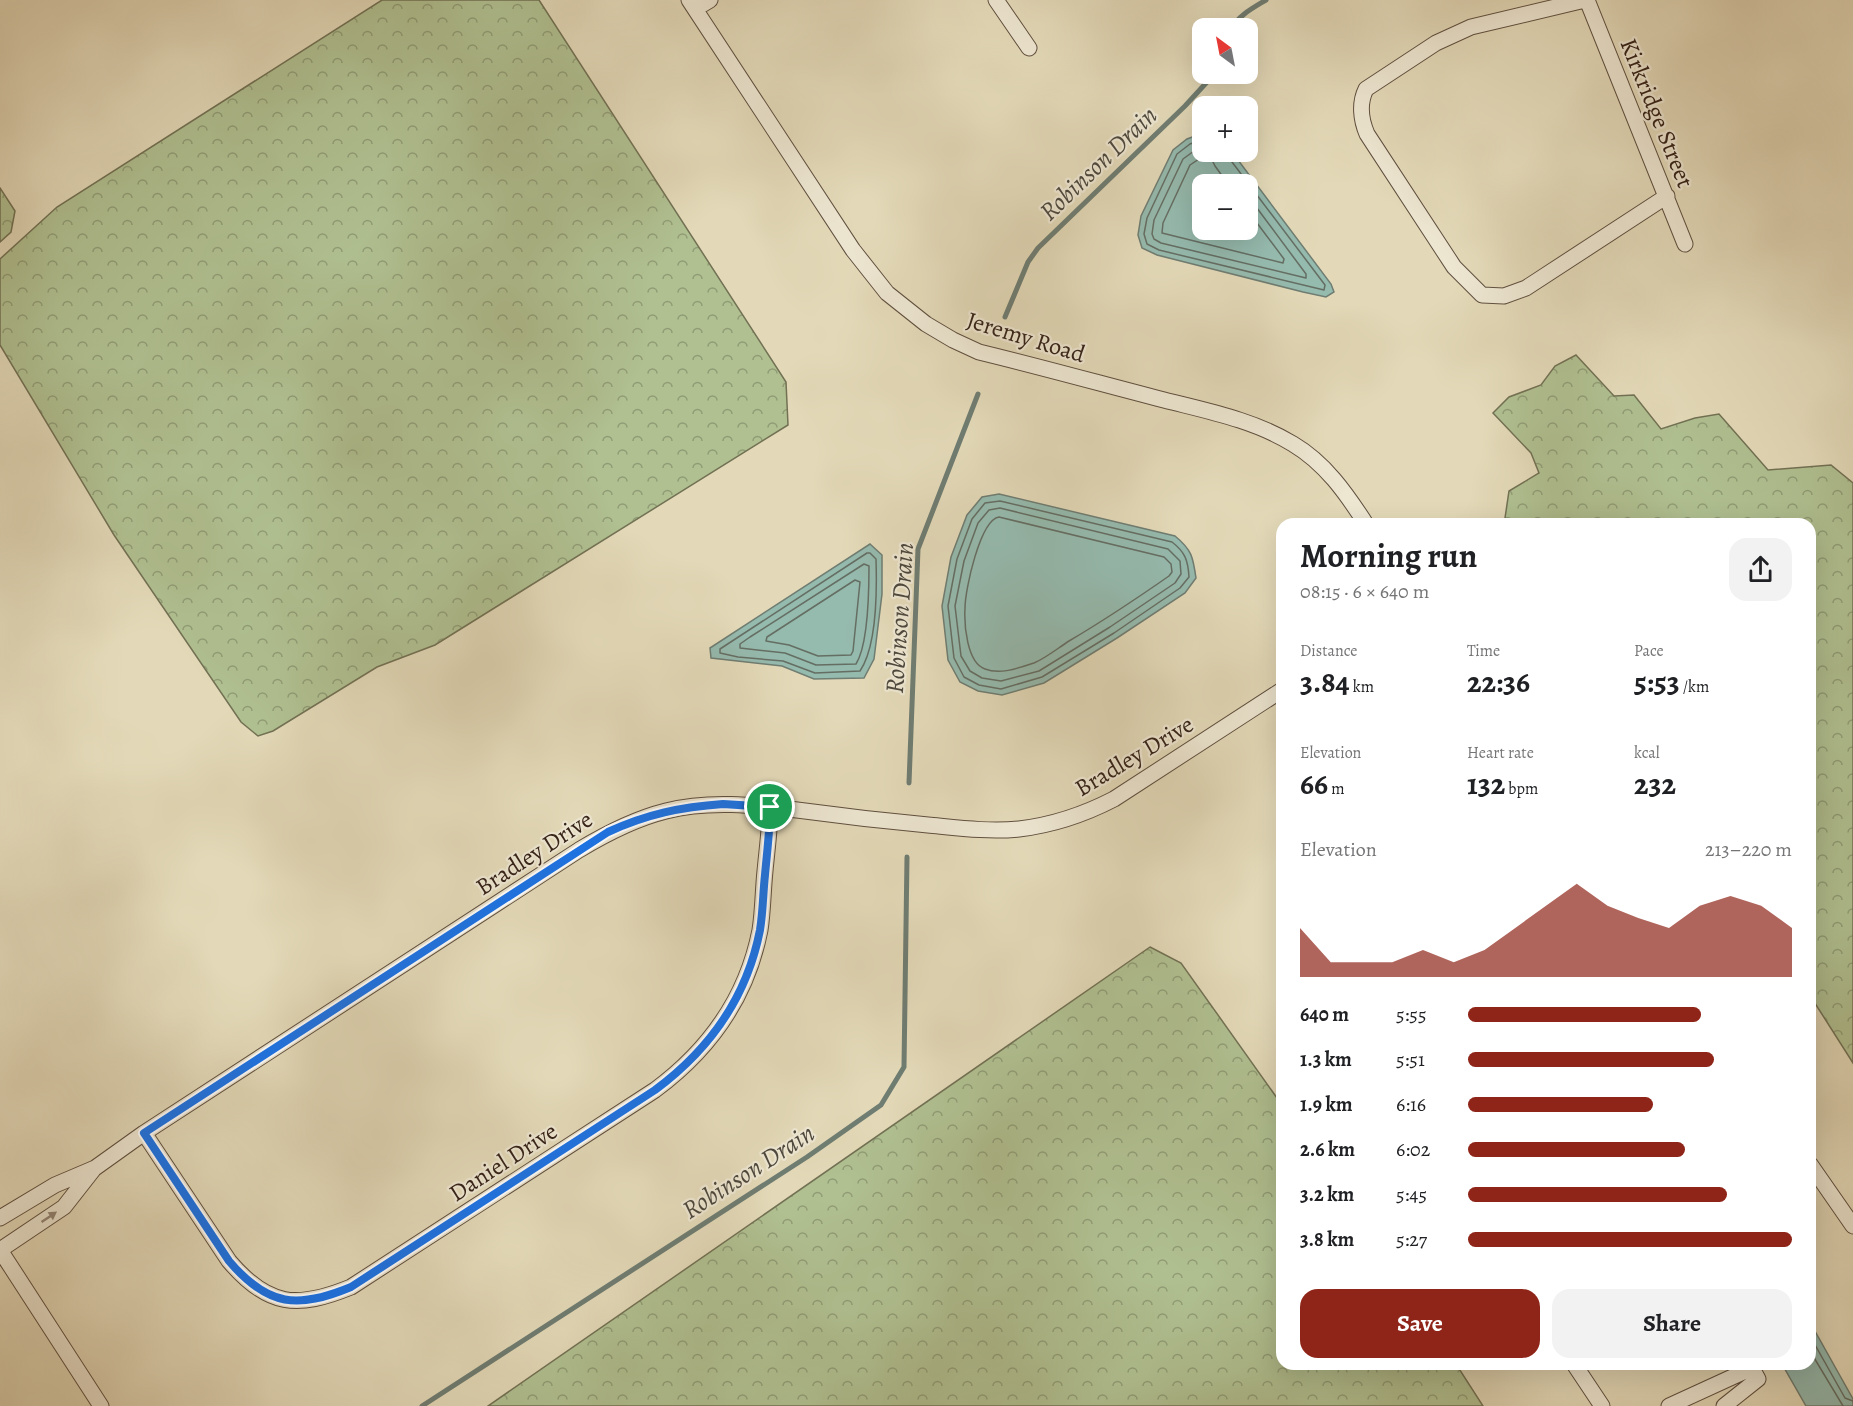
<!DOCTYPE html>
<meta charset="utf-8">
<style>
:root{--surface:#fff;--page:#f2f2f2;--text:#202124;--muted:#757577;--accent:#8f2418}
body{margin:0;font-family:Alegreya,serif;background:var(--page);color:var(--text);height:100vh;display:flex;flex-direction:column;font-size:22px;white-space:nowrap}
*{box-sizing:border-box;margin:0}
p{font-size:20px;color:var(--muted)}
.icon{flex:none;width:33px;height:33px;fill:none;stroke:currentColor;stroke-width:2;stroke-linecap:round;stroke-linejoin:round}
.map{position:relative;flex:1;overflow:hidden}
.sheet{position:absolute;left:1276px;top:518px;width:540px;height:852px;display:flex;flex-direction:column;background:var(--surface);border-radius:18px;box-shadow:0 6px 24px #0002}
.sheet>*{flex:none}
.needle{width:39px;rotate:328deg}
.tools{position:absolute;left:1192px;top:18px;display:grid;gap:12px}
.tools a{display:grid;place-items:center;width:66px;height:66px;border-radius:12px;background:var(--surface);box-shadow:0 6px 24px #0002;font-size:30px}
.pin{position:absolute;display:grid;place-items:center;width:51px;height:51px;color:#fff;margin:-26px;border:3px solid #fff;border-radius:50%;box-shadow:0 2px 6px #0007}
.round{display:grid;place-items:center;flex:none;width:63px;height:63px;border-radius:18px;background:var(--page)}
.headline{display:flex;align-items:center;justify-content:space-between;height:102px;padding:0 24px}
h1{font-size:33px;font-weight:700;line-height:45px}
.stats{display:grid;grid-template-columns:repeat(3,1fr);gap:9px;height:102px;padding:6px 24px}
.stats div{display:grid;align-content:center}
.stats b{font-size:30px;font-weight:700}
.stats small{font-size:16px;font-weight:400}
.stats p{font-size:16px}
.chart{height:168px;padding:12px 24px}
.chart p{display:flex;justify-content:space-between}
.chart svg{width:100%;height:108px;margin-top:6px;fill:var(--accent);opacity:.7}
.action{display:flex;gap:12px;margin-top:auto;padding:12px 24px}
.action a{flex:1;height:69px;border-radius:18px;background:var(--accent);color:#fff;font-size:24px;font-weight:700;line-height:69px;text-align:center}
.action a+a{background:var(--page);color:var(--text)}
ul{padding:0 24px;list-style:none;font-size:20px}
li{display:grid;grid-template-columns:96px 72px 1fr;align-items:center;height:45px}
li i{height:15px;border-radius:8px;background:var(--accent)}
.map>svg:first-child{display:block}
.forest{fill:url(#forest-crowns);stroke:#727154;stroke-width:1.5}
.water{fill:#95baae;stroke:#6f7d72;stroke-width:1.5;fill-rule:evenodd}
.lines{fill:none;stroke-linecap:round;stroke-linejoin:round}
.shore{stroke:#656e63;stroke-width:1.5}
.stream{stroke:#6f7d72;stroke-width:5}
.minor-casing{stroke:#605040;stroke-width:17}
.minor{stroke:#ede6d1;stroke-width:15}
.oneway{fill:#918474}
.route-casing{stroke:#fff;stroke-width:12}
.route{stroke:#1a73e8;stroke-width:8}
.labels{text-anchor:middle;stroke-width:4.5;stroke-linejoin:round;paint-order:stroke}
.street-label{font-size:24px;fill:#352218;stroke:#ede6d1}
.water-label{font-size:26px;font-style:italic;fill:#4d483e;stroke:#ede6d1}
</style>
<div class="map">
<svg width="1853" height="1406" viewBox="0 0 1853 1406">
<defs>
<pattern id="forest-crowns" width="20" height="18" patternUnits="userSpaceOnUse" patternTransform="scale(1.5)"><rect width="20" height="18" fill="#b0c091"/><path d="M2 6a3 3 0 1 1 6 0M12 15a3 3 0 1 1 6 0" fill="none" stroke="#909c75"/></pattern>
</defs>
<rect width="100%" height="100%" fill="#e3d9b8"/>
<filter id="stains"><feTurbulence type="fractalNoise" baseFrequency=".00333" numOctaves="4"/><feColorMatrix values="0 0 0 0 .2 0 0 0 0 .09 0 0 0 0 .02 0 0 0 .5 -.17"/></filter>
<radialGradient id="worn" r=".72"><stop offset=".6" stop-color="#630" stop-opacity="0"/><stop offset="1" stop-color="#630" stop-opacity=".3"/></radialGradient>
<path class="forest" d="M382,0H539L786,382L788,425L435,645L377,667L273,731L258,736L241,722L114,535L0,345V259L57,207Z
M0,188L15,211L11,232L0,242Z
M1576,355L1614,396L1634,395L1661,429L1695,418L1719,414L1768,470L1831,465L1853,483V1063L1811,997L1810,524L1508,523L1505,518L1509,491L1539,473L1531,453L1493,413L1509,397L1541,385L1555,366Z
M1150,947L1181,963L1282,1105V1364H1456L1483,1406H488Z"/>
<path class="water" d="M1203,133V152H1232L1331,284L1334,292L1326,297L1303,292L1157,255L1142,248L1138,235L1141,216L1173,150L1187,139ZM1203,184H1248V230H1203Z
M999,494L1175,536C1192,550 1193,557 1196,578L1185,593L1117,638L1044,683L1002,695L978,691L960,682L948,660L942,606L951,557L967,515L982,497Z
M870,544L882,555V594L874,659L864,678L814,679L782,666L711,658L710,648Z
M1811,1324L1853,1399V1406H1806L1782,1364H1810Z"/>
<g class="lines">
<path class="shore" d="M1203,139L1190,144L1177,154L1147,218L1144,234L1147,244L1159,250L1324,290L1325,285L1229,158L1228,152
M1203,147L1194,151L1183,159L1154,220L1152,234L1154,239L1161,243L1306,278V274L1248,196
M1228,184L1215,166L1210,156L1199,159L1190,165L1163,223L1162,233L1283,263L1284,259L1248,211
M1000,501L1172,542C1185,552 1188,560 1189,577L1180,588L1114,633L1042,677L1001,689L979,685L964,677L954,658L948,606L957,559L972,519L985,503Z
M1000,508L1168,549L1180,561L1181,574L1175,583L1110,627L1039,671L1001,681L982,678L970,671L961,656L955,606L964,561L978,523L989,510Z
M999,517L1164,557L1171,564L1172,572L1169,576C1136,599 1103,621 1069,641C1058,648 1046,658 1034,663C1019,668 1000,675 985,669C967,663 964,625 965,608C965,590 980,520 999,517Z
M867,553H870L876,559C877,590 877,646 860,671L815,673L783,661L738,657L720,653V649Z
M864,564L869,566C869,590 868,645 856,664L816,665L785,653L740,648V644L750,637Z
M855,580L860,582L853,651L851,655L818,656L789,645L766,641L767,637Z
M1810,1336L1845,1398L1853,1401
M1810,1351L1843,1406"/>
<path class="stream" d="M1232,28C1239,15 1253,8 1266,0
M1005,317L1028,262L1038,248L1185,106L1207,82L1211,74
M909,783L918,549L978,394
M422,1406L807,1157L881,1105L904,1067L907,857"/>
<g class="minor-casing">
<path id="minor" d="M689,0L853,250L887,293L926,324L953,340L979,352C1041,367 1102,384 1164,400C1207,411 1254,420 1293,444C1325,463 1346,493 1366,524
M996,0L1029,48
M1585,0L1471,27L1436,43L1366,89C1359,103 1361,120 1367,134L1454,267L1482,295L1504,296L1526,288L1667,196
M1587,0L1685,244
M695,9L710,0
M144,1133L229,1261C268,1307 297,1309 351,1287L655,1090C709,1050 747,997 760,930C763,911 763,890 765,871C767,849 770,829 770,807
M1810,1164L1853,1226
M0,1218L55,1185L95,1168L144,1133L579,850C607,833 634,819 666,811C708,800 754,805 797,810C841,816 885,821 928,825C959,828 989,832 1019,829C1053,825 1085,814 1114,799L1282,690
M0,1250L101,1406
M0,1250L64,1207L93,1170
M1574,1364L1602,1406
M1669,1406L1752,1368L1758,1379L1724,1406"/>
</g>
<use href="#minor" class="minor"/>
</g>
<defs><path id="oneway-solid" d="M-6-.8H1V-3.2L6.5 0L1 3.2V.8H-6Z" transform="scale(1.5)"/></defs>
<use class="oneway" href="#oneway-solid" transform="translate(49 1217) rotate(-34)"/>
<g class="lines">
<g class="route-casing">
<path id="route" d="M723,804L770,807C770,830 767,852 765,875C763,893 763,912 760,930C747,997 709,1050 655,1090L351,1287C298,1309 268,1307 229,1261L144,1133L608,832C647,814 681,807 723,804Z"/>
</g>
<use href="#route" class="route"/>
</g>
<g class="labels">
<g class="street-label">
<text transform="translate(1657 113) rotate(68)" y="8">Kirkridge Street</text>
<text transform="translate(1026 337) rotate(17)" y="8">Jeremy Road</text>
<text transform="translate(1134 756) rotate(-31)" y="8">Bradley Drive</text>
<text transform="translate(534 853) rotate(-33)" y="8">Bradley Drive</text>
<text transform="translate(503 1162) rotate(-33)" y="8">Daniel Drive</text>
</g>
<g class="water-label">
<text transform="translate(1098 163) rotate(-44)" y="9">Robinson Drain</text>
<text transform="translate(899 618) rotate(-86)" y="9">Robinson Drain</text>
<text transform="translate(748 1171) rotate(-33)" y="9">Robinson Drain</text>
</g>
</g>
<rect width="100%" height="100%" filter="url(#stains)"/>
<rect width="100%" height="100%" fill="url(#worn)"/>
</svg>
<div class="tools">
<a><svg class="needle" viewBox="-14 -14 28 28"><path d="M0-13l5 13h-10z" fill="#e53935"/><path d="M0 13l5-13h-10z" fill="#757577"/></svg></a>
<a>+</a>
<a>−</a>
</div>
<div class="pin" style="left:770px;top:807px;background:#1e9e55"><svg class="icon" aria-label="arrive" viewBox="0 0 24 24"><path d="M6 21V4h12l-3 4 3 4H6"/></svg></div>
<section class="sheet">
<div class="headline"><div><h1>Morning run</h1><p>08:15 · 6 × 640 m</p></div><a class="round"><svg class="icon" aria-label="share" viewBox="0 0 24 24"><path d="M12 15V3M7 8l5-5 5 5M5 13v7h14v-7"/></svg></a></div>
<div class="stats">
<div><p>Distance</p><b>3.84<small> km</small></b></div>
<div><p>Time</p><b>22:36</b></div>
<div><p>Pace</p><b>5:53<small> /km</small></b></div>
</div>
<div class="stats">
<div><p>Elevation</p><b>66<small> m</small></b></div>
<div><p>Heart rate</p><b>132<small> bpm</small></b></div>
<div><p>kcal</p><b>232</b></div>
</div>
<div class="chart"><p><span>Elevation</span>213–220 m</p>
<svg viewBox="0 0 160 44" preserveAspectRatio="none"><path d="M0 44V24L10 38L20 38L30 38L40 33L50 38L60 33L70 24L80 15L90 6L100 15L110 20L120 24L130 15L140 11L150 15L160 24V44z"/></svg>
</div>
<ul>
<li><b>640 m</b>5:55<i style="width:72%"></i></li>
<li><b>1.3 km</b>5:51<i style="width:76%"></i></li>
<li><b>1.9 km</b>6:16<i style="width:57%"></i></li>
<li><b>2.6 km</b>6:02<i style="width:67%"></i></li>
<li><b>3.2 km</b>5:45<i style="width:80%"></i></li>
<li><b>3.8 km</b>5:27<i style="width:100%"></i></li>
</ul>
<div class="action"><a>Save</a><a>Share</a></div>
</section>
</div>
